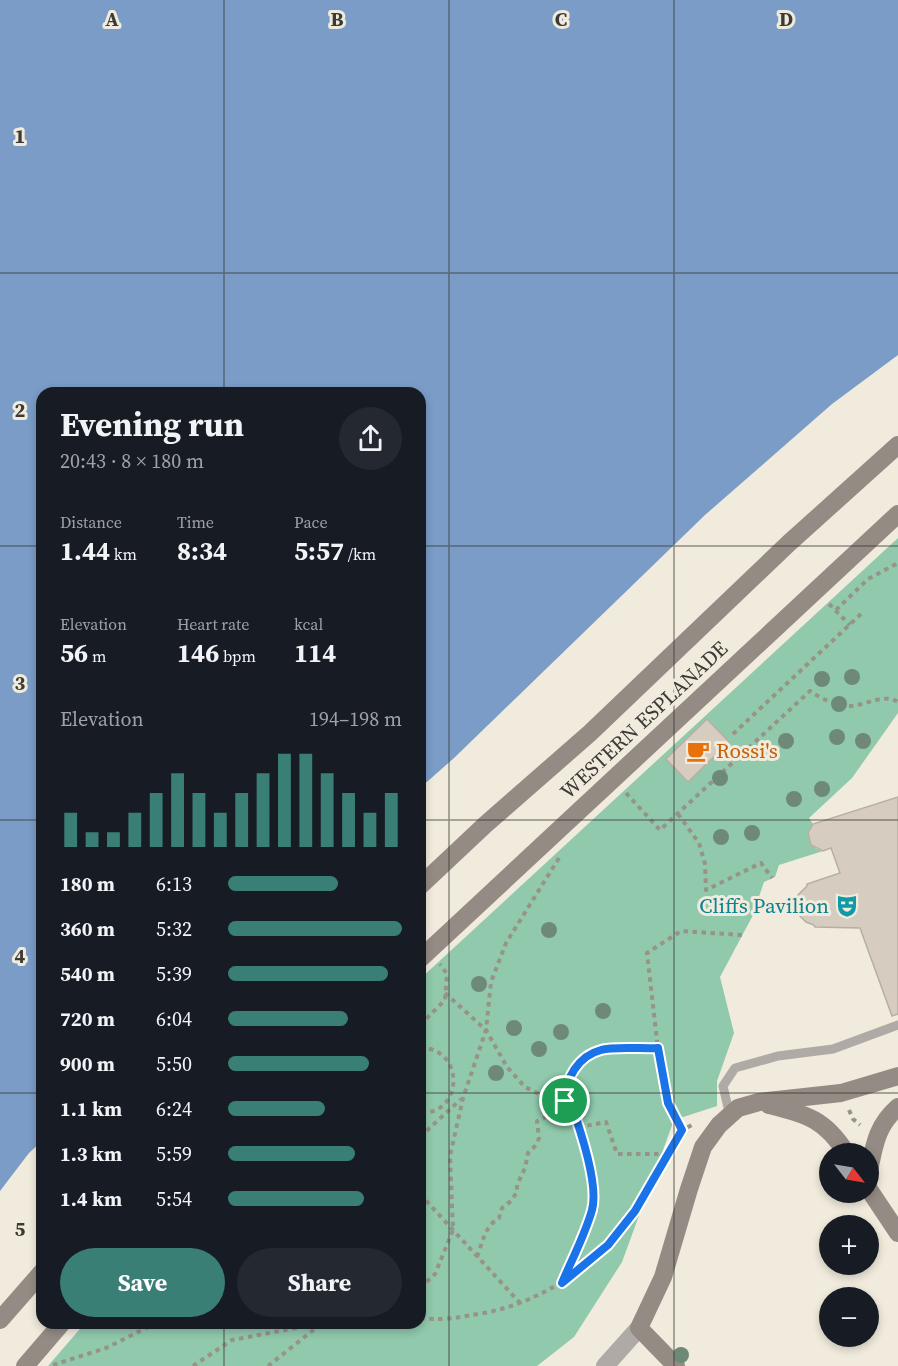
<!DOCTYPE html>
<meta charset="utf-8">
<style>
:root{--surface:#171b24;--page:#242831;--text:#f1f3f6;--muted:#9ea1a6;--accent:#3a7f75}
body{margin:0;font-family:"Source Serif 4",serif;background:var(--page);color:var(--text);height:100vh;display:flex;flex-direction:column;font-size:22px;white-space:nowrap}
*{box-sizing:border-box;margin:0}
p{font-size:20px;color:var(--muted)}
.icon{flex:none;width:33px;height:33px;fill:none;stroke:currentColor;stroke-width:2;stroke-linecap:round;stroke-linejoin:round}
.map{position:relative;flex:1;overflow:hidden}
.details{position:absolute;left:36px;top:387px;width:390px;height:942px;display:flex;flex-direction:column;background:var(--surface);border-radius:18px;box-shadow:0 3px 9px #0003}
.details>*{flex:none}
.needle{width:39px;rotate:121deg}
.tools{position:absolute;left:819px;top:1143px;display:grid;gap:12px}
.tools a{display:grid;place-items:center;width:60px;height:60px;border-radius:50%;background:var(--surface);box-shadow:0 3px 9px #0003;font-size:30px}
.pin{position:absolute;display:grid;place-items:center;width:51px;height:51px;color:#fff;margin:-26px;border:3px solid #fff;border-radius:50%;box-shadow:0 2px 6px #0007}
.round{display:grid;place-items:center;flex:none;width:63px;height:63px;border-radius:32px;background:var(--page)}
.headline{display:flex;align-items:center;justify-content:space-between;height:102px;padding:0 24px}
h1{font-size:33px;font-weight:700;line-height:45px}
.metrics{display:grid;grid-template-columns:repeat(3,1fr);gap:9px;height:102px;padding:6px 24px}
.metrics div{display:grid;align-content:center}
.metrics b{font-size:26px;font-weight:700}
.metrics small{font-size:16px;font-weight:400}
.metrics p{font-size:16px}
.chart{height:168px;padding:12px 24px}
.chart p{display:flex;justify-content:space-between}
.chart svg{width:100%;height:108px;margin-top:6px;stroke:var(--accent);stroke-width:6}
.primary-button{display:flex;gap:12px;margin-top:auto;padding:12px 24px}
.primary-button a{flex:1;height:69px;border-radius:36px;background:var(--accent);color:#fff;font-size:24px;font-weight:700;line-height:69px;text-align:center}
.primary-button a+a{background:var(--page);color:var(--text)}
ul{padding:0 24px;list-style:none;font-size:20px}
li{display:grid;grid-template-columns:96px 72px 1fr;align-items:center;height:45px}
li i{height:15px;border-radius:8px;background:var(--accent)}
.map>svg:first-child{display:block}
.green{fill:#90c9ac}
.water{fill:#7a9cc7}
.building{fill:#d6ccc0;stroke:#b8afa3;stroke-width:1.5}
.lines{fill:none;stroke-linecap:round;stroke-linejoin:round}
.path{stroke:#979389;stroke-width:4;stroke-dasharray:4.5 4.5;stroke-linecap:butt}
.lane{stroke:#b0aaa6;stroke-width:9}
.street{stroke:#b0aaa6;stroke-width:18}
.secondary{stroke:#948b85;stroke-width:18}
.tree{fill:#6e8977}
.route-casing{stroke:#fff;stroke-width:12}
.route{stroke:#1a73e8;stroke-width:8}
.grid{fill:none;stroke:#3c3a35;stroke-width:1.5;stroke-opacity:0.55}
.labels{text-anchor:middle;stroke-width:6;stroke-linejoin:round;paint-order:stroke}
.street-label{font-size:21px;fill:#3c3a35;stroke:#f0ebdc}
.food-label{font-size:21px;fill:#c56008;stroke:#f0ebdc;text-anchor:start}
.culture-label{font-size:21px;fill:#0d838f;stroke:#f0ebdc;text-anchor:end}
.grid-label{font-size:20px;text-anchor:middle;font-weight:bold;fill:#3c3a35;stroke:#f0ebdc;stroke-width:6;stroke-linejoin:round;paint-order:stroke}
</style>
<div class="map">
<svg width="898" height="1366" viewBox="0 0 898 1366">
<rect width="100%" height="100%" fill="#f0ebdc"/>
<path class="green" d="M898,538V713L852,778L809,818L813,824C805,837 808,847 823,851L779,865L775,877L764,882L752,917L720,977L734,1033L717,1081V1106L674,1120L622,1262L574,1337L537,1366H48L85,1323H420V979Z"/>
<path class="water" d="M0,0H898V355L832,404L705,515L454,758L420,788V393H42V1141L29,1153L0,1191Z"/>
<path class="building" d="M707,719L729,742L688,782L666,759Z
M898,797V1014L892,1016L860,928L815,927L814,925L806,922L800,916L796,903L798,895L807,886V884L840,873L831,848L823,851L811,845L808,833L813,824Z"/>
<g class="lines">
<path class="path" d="M829,604L850,625
M836,610L868,579L898,563
M733,734L861,614
M626,793L660,830L810,691C822,699 836,706 851,706C866,705 884,693 898,702
M678,814L699,843L705,864L706,890L761,863L772,878
M445,993L486,1030L507,1067L525,1087L549,1099L570,1102L580,1127L606,1122L617,1154H668
M420,1025L445,1000L447,974L440,964
M420,1048C465,1047 464,1115 420,1113
M849,1110L853,1119L860,1125
M682,1130L668,1103L658,1049L647,953L681,931L742,935
M420,1137L461,1099
M420,1194L520,1303
M477,1257C483,1242 484,1227 499,1218L502,1208L511,1201L517,1192V1185L525,1168L528,1153L536,1145L539,1138L537,1121L546,1117L565,1101C565,1079 578,1056 601,1050C613,1046 644,1049 658,1049
M563,1282L592,1209L594,1193L580,1127
M420,1288L435,1274L453,1230L450,1156L463,1098L486,1030L491,982L506,943L559,858
M420,1318C444,1321 460,1317 484,1313C546,1301 601,1262 636,1209C653,1184 667,1156 682,1130L694,1124
M53,1365L106,1348L156,1323
M193,1366L232,1340L323,1323
M268,1366L321,1324"/>
<path class="lane" d="M730,1116L723,1086L735,1068L778,1056L833,1049L898,1025"/>
<path class="street" d="M605,1366L639,1328"/>
<path class="secondary" d="M420,886L486,824L590,733L789,543L898,445
M420,959L898,514
M769,1105C808,1115 825,1119 847,1154
M868,1176C874,1148 875,1127 898,1107
M868,1188L898,1233
M0,1320L42,1272
M25,1366L62,1323
M676,1366L639,1328L663,1277L689,1189L703,1147L719,1125L738,1108L759,1102L841,1093L898,1076"/>
</g>
<g class="tree">
<circle cx="852" cy="677" r="8"/>
<circle cx="822" cy="679" r="8"/>
<circle cx="839" cy="704" r="8"/>
<circle cx="837" cy="737" r="8"/>
<circle cx="786" cy="741" r="8"/>
<circle cx="863" cy="741" r="8"/>
<circle cx="720" cy="778" r="8"/>
<circle cx="822" cy="789" r="8"/>
<circle cx="794" cy="799" r="8"/>
<circle cx="752" cy="833" r="8"/>
<circle cx="721" cy="837" r="8"/>
<circle cx="549" cy="930" r="8"/>
<circle cx="479" cy="984" r="8"/>
<circle cx="603" cy="1011" r="8"/>
<circle cx="514" cy="1028" r="8"/>
<circle cx="561" cy="1032" r="8"/>
<circle cx="539" cy="1049" r="8"/>
<circle cx="496" cy="1073" r="8"/>
<circle cx="681" cy="1355" r="8"/>
</g>
<g class="lines">
<g class="route-casing">
<path id="route" d="M658,1048L668,1103L682,1130L635,1211L608,1245L562,1283C572,1259 585,1235 592,1210C599,1185 579,1126 570,1101H565C565,1079 578,1056 601,1050C613,1046 644,1049 658,1048Z"/>
</g>
<use href="#route" class="route"/>
</g>
<path class="grid" d="M224,0V393M449,0V1366M674,0V1366M0,273H898M0,546H42M420,546H898M0,820H42M420,820H898M0,1093H42M420,1093H898M224,1323V1366"/>
<defs>
<g id="cafe-bare" transform="scale(1.8)"><path d="M-5.5-4.5H6V0H3Q3 3.5 0 3.5H-2.5Q-5.5 3.5-5.5 0ZM3-3.2v2h1.7v-2ZM-6 4.5H4V6H-6Z" fill="#e8710a" stroke="#f0ebdc" stroke-width="2.5" paint-order="stroke"/></g>
<g id="theatre-bare" transform="scale(1.8)"><path d="M-5-5.5Q0-4 5-5.5V0Q5 5 0 6Q-5 5-5 0ZM-3.3-2.5H-1v1.5H-3.3ZM1-2.5H3.3v1.5H1ZM-2.8 1Q0 5.5 2.8 1Z" fill="#0f9aa8" stroke="#f0ebdc" stroke-width="2.5" paint-order="stroke"/></g>
</defs>
<g fill-rule="evenodd">
<use href="#cafe-bare" x="698" y="751"/>
<use href="#theatre-bare" x="847" y="906"/>
</g>
<g class="labels">
<g class="street-label">
<text transform="translate(644 720) rotate(-43)" y="7">WESTERN ESPLANADE</text>
</g>
<g class="food-label">
<text x="716" y="758">Rossi's</text>
</g>
<g class="culture-label">
<text x="829" y="913">Cliffs Pavilion</text>
</g>
</g>
<g class="grid-label">
<text x="112" y="26">A</text>
<text x="337" y="26">B</text>
<text x="561" y="26">C</text>
<text x="786" y="26">D</text>
<text x="20" y="143">1</text>
<text x="20" y="417">2</text>
<text x="20" y="690">3</text>
<text x="20" y="963">4</text>
<text x="20" y="1236">5</text>
</g>
</svg>
<div class="tools">
<a><svg class="needle" viewBox="-14 -14 28 28"><path d="M0-13l5 13h-10z" fill="#e53935"/><path d="M0 13l5-13h-10z" fill="#9ea1a6"/></svg></a>
<a>+</a>
<a>−</a>
</div>
<div class="pin" style="left:565px;top:1101px;background:#1e9e55"><svg class="icon" aria-label="arrive" viewBox="0 0 24 24"><path d="M6 21V4h12l-3 4 3 4H6"/></svg></div>
<section class="details">
<div class="headline"><div><h1>Evening run</h1><p>20:43 · 8 × 180 m</p></div><a class="round"><svg class="icon" aria-label="share" viewBox="0 0 24 24"><path d="M12 15V3M7 8l5-5 5 5M5 13v7h14v-7"/></svg></a></div>
<div class="metrics">
<div><p>Distance</p><b>1.44<small> km</small></b></div>
<div><p>Time</p><b>8:34</b></div>
<div><p>Pace</p><b>5:57<small> /km</small></b></div>
</div>
<div class="metrics">
<div><p>Elevation</p><b>56<small> m</small></b></div>
<div><p>Heart rate</p><b>146<small> bpm</small></b></div>
<div><p>kcal</p><b>114</b></div>
</div>
<div class="chart"><p><span>Elevation</span>194–198 m</p>
<svg viewBox="0 0 160 44" preserveAspectRatio="none"><path d="M5 44V30M15 44V38M25 44V38M35 44V30M45 44V22M55 44V14M65 44V22M75 44V30M85 44V22M95 44V14M105 44V6M115 44V6M125 44V14M135 44V22M145 44V30M155 44V22"/></svg>
</div>
<ul>
<li><b>180 m</b>6:13<i style="width:63%"></i></li>
<li><b>360 m</b>5:32<i style="width:100%"></i></li>
<li><b>540 m</b>5:39<i style="width:92%"></i></li>
<li><b>720 m</b>6:04<i style="width:69%"></i></li>
<li><b>900 m</b>5:50<i style="width:81%"></i></li>
<li><b>1.1 km</b>6:24<i style="width:56%"></i></li>
<li><b>1.3 km</b>5:59<i style="width:73%"></i></li>
<li><b>1.4 km</b>5:54<i style="width:78%"></i></li>
</ul>
<div class="primary-button"><a>Save</a><a>Share</a></div>
</section>
</div>
